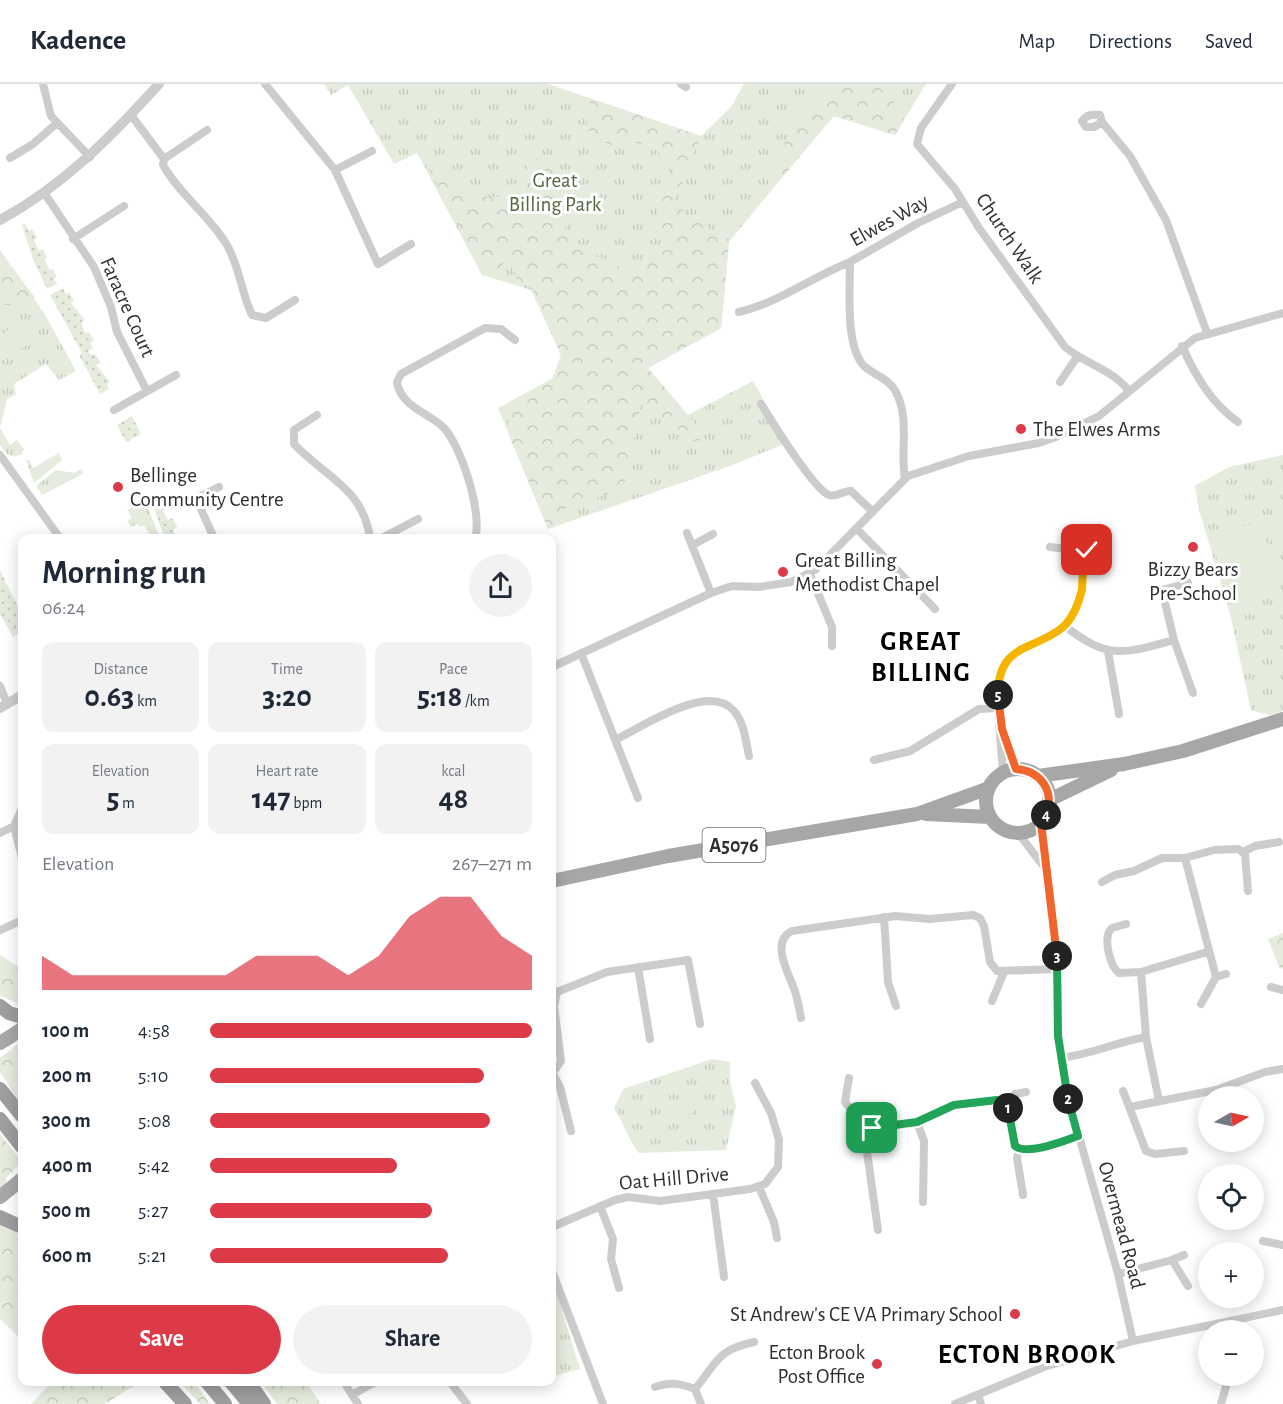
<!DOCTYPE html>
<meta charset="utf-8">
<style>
:root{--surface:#fff;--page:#f2f2f3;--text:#1f2937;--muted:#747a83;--line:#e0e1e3;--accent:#dd3a48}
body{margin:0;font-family:"Alegreya Sans",sans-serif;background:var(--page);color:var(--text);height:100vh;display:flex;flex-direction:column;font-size:22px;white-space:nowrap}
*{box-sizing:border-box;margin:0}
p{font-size:20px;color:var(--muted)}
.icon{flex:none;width:33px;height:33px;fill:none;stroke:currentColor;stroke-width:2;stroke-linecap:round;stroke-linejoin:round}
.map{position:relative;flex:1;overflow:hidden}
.sheet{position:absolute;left:18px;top:450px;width:538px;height:852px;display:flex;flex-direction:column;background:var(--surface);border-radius:12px;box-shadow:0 3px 15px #0003}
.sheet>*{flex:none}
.needle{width:39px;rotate:81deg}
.tools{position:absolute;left:1198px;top:1002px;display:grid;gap:12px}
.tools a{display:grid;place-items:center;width:66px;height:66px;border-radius:50%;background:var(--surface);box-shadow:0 3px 15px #0003;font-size:30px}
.pin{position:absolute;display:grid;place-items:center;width:51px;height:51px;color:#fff;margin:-26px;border-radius:12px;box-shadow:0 3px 9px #0006}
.km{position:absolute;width:30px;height:30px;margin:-15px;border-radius:50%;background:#222;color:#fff;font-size:16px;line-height:30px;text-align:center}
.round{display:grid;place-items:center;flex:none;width:63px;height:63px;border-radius:32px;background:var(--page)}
.headline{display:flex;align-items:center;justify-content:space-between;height:102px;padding:0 24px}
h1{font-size:33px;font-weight:700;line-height:45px}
.metrics{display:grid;grid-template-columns:repeat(3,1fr);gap:9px;height:102px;padding:6px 24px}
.metrics div{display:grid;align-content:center;border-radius:12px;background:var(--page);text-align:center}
.metrics b{font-size:30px;font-weight:700}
.metrics small{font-size:16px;font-weight:400}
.metrics p{font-size:16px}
.chart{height:168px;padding:12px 24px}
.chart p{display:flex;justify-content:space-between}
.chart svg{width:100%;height:108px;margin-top:6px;fill:var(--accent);opacity:.7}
.button{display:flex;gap:12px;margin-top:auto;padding:12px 24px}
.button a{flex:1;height:69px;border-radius:36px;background:var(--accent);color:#fff;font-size:24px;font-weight:700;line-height:69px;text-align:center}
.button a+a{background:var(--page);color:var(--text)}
ul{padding:0 24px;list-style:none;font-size:20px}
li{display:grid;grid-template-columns:96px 72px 1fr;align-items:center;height:45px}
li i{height:15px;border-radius:8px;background:var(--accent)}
header{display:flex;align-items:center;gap:36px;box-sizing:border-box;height:84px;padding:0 30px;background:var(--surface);border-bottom:2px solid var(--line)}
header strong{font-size:28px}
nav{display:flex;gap:33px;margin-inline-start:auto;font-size:21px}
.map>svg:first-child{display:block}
.grass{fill:url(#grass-tufts)}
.forest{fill:url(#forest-crowns)}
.garden{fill:url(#garden-dots)}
.pitch{fill:#e5ecde}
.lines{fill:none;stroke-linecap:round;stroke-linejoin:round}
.minor{stroke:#ccc;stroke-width:8}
.tertiary{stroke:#ccc;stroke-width:10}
.primary{stroke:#a7a7a7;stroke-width:14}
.trunk{stroke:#9e9e9e;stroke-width:14}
.split-1-casing{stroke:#fff;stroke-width:12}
.split-2-casing{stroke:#fff;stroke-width:12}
.split-3-casing{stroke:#fff;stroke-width:12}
.split-4-casing{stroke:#fff;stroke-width:12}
.split-5-casing{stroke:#fff;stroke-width:12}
.split-6-casing{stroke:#fff;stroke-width:12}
.split-7-casing{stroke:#fff;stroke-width:12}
.split-1{stroke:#22a559;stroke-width:8}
.split-2{stroke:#22a559;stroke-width:8}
.split-3{stroke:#22a559;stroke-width:8}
.split-4{stroke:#f0652b;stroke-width:8}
.split-5{stroke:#f0652b;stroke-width:8}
.split-6{stroke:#f5b400;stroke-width:8}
.split-7{stroke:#f5b400;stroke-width:8}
.poi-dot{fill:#dd3a48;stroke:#fff;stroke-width:2}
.labels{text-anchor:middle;stroke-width:6;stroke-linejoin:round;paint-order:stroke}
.shield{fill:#fff;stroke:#6d6d6d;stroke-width:1.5}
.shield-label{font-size:20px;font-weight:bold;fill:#2f2f2f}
.park-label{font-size:21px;fill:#53693e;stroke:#fff}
.street-label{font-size:21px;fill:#2f2f2f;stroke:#fff}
.poi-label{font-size:21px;fill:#2f2f2f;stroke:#fff;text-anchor:start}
.district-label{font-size:27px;font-weight:bold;letter-spacing:1.5px;fill:#000;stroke:#fff}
</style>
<header>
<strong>Kadence</strong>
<nav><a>Map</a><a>Directions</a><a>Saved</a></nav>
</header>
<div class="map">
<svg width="1283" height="1320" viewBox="0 0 1283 1320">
<defs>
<pattern id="grass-tufts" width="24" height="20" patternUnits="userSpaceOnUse" patternTransform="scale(1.5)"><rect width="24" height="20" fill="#e5ecde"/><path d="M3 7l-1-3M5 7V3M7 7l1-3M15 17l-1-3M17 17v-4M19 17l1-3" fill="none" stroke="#c5cbbf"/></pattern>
<pattern id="forest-crowns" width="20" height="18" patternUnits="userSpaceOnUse" patternTransform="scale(1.5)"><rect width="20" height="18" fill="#e5ecde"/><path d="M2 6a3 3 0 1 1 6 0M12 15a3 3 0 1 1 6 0" fill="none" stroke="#c5cbbf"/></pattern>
<pattern id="garden-dots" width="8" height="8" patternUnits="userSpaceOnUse" patternTransform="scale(1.5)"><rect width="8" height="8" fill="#e5ecde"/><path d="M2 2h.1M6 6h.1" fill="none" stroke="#c5cbbf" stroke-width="1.8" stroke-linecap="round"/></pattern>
</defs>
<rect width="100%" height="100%" fill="#fff"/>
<path class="grass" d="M324,0H548L701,52L731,23L744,0H926L895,51L833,32L729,158L721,244L648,284L688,331L753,297L787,359L730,382L548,445L498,324L553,294L561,271L531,206L482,191L417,69L394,80L348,1L331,11Z
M0,166L44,229L76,287L59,296L46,280L14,300L16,311L7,315L0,344L10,361L17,356L24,365L22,370C10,375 7,371 0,361Z
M59,369L62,376L34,399L26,376H29L33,384Z
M1283,371V627L1269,631L1251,626L1230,530L1198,422L1195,402L1229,383Z
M81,385L83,390L42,411L36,402L56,386L74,389Z
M145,416L160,454H152L144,441L140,443L138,440L131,443L127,437L132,434L127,426Z
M712,975L730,978V998L736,1022L726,1066L639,1069C628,1056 624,1039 614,1024L623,1005Z
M555,1203L580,1285L552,1293V1204Z"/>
<path class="forest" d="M824,0H876L894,18L904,36L895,51L834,32L780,96L773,90C783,69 787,48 796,27L812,22L824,11Z
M589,14L701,52L674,120L729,158L721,244L648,284L702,348L701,356L694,358L641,320L623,404L599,413L568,419L557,442L548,445L511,356L508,339L514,327L553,294L561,271L533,205L517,196L512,179L506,177L493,189L482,187L421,70L425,62C440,73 444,92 457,101C474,114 505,120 520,102C531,88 519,79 545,73L575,107V124L565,145L583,168L605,175L632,189L650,178L662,165L657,129L672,96C664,68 661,65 632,58L619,64L591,53C582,32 592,31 589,14Z
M0,176L13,184L35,214L24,223L0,220Z
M1283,849V885L1279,883L1268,855Z
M0,871L22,885V922L0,911Z
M22,957V1022L0,988V974Z
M0,1050L22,1078L6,1094V1103L0,1106Z
M0,1140L22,1149V1256L0,1235Z
M52,1298H140L105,1320H31Z
M180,1298H194L210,1320H200Z
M261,1298H306L321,1320H277Z"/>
<path class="garden" d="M25,140L29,147L32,145L37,154L34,156L39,167L43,165L47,174L44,176L50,186L53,185L57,193L54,195L57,200L47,205L33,175L22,141Z
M63,204L66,210L69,208L74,217L71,219L85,236L81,238L85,249L89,248L94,256L90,259L93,264L88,267L91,271L95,270L100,278L96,281L110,298L107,300L109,305L100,310L79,271L82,269L50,211Z
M132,332L141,350L126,358L117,341Z
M156,413L158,417L162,415L167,424L163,427L168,436L173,434L177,443L173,446L177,454H165L150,415Z
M0,486L22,531V547L13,553L0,530Z"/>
<path class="pitch" d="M16,242L27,261L0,276V251Z
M1283,416V462L1272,419Z
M1261,437L1283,510L1233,525L1210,453Z
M690,1017L693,1029L668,1035L665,1023Z"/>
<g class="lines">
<path class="minor" d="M43,0L51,32L90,73
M265,0L335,86L378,180L411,160
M681,0L686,3
M952,0L921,44L917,60L955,105L979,144L1065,263C1086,280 1113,286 1129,307
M131,31L164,75L163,81C180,111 209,131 227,161C240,184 241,208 252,231L266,234L295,216
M1102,38L1100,31C1091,30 1087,31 1082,37L1086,43H1094L1102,38L1130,72L1166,136L1207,249
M10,74L33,60L57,39
M164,75L207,46
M335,86L372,67
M45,110L94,183L111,223L117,248L147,307
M73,155L124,122
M739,228C778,219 812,193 850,178
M1182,262C1195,291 1211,319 1238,338
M1060,298L1077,273
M761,320C771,336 814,406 829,411C836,414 844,406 851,407L872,427
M114,326L176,291
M317,331L294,346V360C325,393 363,404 370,454
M0,371L60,454
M905,395C900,366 910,335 896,308C889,294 875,292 864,282C845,263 850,204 850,178L918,139L963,118
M196,414L214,454
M187,419L219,403
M857,445L935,525
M687,449L711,509
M382,454L418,435
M475,454C483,431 461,359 442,342C426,328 401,322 397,298L401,290L485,244L501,245L515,256
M693,461L713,450
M1050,463L1084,467L1107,456
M810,490L832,543V562
M1188,499L1162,506L1174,556L1193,609
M1065,542C1108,576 1123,570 1174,556
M1108,567L1119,630
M581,569L638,714
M552,583L711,509L732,502L759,503L791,498L815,486L908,392L969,372L1039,359L1056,353L1099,332L1195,254L1283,229
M0,602L7,620
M1005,654L1016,685
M615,656C642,643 709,597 734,627C744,638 746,658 749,672
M874,676L910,667L979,625L999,624
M1003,689C1002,665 994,611 1001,592C1011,562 1038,560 1061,545C1083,530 1086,490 1084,467
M22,724L14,742L22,774
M1041,739L1055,843L1058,952L1063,996L1118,1190L1133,1257
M0,749L14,742
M1018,749L1045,784
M1243,768L1255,762L1279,758
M1185,774L1216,893
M1102,798L1115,791L1134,787L1162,774H1185L1214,766L1238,765L1245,770L1248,807
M884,833L888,898L896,922
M1126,840L1112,844C1102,853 1110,882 1119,889L1141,888L1207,868
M1,846L22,836
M638,883L650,955
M1141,888L1146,953L1159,1017
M1271,903L1283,906
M992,917L1004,888
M1201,920L1216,893L1226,890
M801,934C799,923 797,911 793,902C787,887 771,857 792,847L895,832L930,835L973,831L980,834L984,842L990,878L997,887L1058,885
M1060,974C1090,971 1116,958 1146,953
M552,990L561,977L554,922L557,908L607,888L688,876L700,940
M553,990L560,1003L571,1047
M849,994L845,1018L862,1040L868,1043L917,1038L954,1021L997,1016L1007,1022L1013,1059L1019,1065L1049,1061L1078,1052
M1123,1007L1146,1067L1155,1070L1184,1067
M1005,1019L1015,1010L1026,1008
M1130,1023L1216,1006L1265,988L1283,985
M917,1038L924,1057L923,1118
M868,1043L866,1061L878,1146
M1019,1065L1017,1074L1023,1111
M759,1103L774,1138L777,1154
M713,1110L724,1193
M600,1122L613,1155L611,1175L619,1204
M552,1143L615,1116L628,1113L660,1117L750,1105L765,1100L778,1083L779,1056L771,1029L755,999
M1263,1157L1283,1161
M1172,1176L1184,1171
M552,1187L603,1320
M1118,1190L1172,1176L1188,1202
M344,1298L352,1311L375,1298
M450,1298L467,1320
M655,1303C670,1298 680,1299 695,1305L701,1320
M695,1305C717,1279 716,1266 754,1258
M352,1311L358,1320
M978,1311L981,1320
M955,1320L1044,1283L1133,1257L1283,1226
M1221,1320L1229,1292"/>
<path class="tertiary" d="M0,136C63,102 111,53 159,0
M0,624L22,611"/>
<path class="primary" d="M986 717a32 32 0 1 1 64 0a32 32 0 1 1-64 0Z
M1038,692L1124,680L1183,667L1283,635
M1049,716L1111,686
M926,730L990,733
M552,797L668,772L917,730L989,704
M0,959L22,945
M0,1113L22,1095"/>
<path class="trunk" d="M0,922L9,929L22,933
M0,1005L22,1032
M0,1035L22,1063
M0,1133L22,1143
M165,1298L185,1320
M207,1298L225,1320
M231,1298L249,1320
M249,1298L264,1320"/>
</g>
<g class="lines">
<g class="split-1-casing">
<path id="split-1" d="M872,1044L917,1038L954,1021L997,1016L1008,1024"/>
</g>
<g class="split-2-casing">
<path id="split-2" d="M1008,1024L1015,1062C1027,1072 1064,1057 1078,1052L1068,1015"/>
</g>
<g class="split-3-casing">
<path id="split-3" d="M1057,872L1058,952L1068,1015"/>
</g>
<g class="split-4-casing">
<path id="split-4" d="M1046,731L1041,739L1057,872"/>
</g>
<g class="split-5-casing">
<path id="split-5" d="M998,611L1002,645L1016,685C1041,687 1055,707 1046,731"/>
</g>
<g class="split-6-casing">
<path id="split-6" d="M998,611C998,558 1035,567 1063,543C1073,534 1079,518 1082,505"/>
</g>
<g class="split-7-casing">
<path id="split-7" d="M1082,505L1084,467L1087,466"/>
</g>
<use href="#split-1" class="split-1"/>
<use href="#split-2" class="split-2"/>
<use href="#split-3" class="split-3"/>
<use href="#split-4" class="split-4"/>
<use href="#split-5" class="split-5"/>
<use href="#split-6" class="split-6"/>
<use href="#split-7" class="split-7"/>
</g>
<g class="poi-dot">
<circle cx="1021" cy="345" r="6"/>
<circle cx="118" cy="403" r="6"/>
<circle cx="1193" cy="463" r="6"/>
<circle cx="783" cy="488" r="6"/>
<circle cx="1015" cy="1230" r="6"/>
<circle cx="877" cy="1280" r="6"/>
</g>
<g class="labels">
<rect class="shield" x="702.5" y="744" width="63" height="34" rx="4.5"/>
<g class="shield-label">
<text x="734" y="768">A5076</text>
</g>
<g class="park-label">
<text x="555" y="103">Great<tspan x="555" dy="24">Billing Park</tspan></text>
</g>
<g class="street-label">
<text transform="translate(889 136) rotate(-29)" y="7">Elwes Way</text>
<text transform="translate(1010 154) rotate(56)" y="7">Church Walk</text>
<text transform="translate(128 223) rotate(66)" y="7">Faracre Court</text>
<text transform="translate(674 1094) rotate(-5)" y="7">Oat Hill Drive</text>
<text transform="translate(1122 1141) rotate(75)" y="7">Overmead Road</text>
</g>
<g class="poi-label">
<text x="1033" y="352">The Elwes Arms</text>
<text x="130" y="398">Bellinge<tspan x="130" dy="24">Community Centre</tspan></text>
<text x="795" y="483">Great Billing<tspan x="795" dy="24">Methodist Chapel</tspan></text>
<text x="1193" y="492" text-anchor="middle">Bizzy Bears<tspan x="1193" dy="24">Pre-School</tspan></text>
<text x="1003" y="1237" text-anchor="end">St Andrew's CE VA Primary School</text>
<text x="865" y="1275" text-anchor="end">Ecton Brook<tspan x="865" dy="24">Post Office</tspan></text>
</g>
<g class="district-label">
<text x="921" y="566">GREAT<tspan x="921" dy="31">BILLING</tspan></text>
<text x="1027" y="1279">ECTON BROOK</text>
</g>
</g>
</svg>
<div class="tools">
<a><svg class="needle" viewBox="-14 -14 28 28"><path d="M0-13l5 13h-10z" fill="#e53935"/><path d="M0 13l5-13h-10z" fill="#747a83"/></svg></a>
<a><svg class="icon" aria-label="locate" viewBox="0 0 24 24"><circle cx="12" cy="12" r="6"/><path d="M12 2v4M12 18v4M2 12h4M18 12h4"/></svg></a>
<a>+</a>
<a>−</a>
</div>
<div class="pin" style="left:872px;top:1044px;background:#1e9e55"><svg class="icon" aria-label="arrive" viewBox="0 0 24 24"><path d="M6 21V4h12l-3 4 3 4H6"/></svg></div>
<div class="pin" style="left:1087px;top:466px;background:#d93025"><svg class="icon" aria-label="check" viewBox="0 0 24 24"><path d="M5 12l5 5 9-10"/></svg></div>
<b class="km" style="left:1008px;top:1024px">1</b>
<b class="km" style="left:1068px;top:1015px">2</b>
<b class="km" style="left:1057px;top:872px">3</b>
<b class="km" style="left:1046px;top:731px">4</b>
<b class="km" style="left:998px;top:611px">5</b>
<section class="sheet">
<div class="headline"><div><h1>Morning run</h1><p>06:24</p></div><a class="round"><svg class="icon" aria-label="share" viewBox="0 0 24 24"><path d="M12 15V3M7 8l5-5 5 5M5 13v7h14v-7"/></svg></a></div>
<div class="metrics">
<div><p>Distance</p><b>0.63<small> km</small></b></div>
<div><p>Time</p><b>3:20</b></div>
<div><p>Pace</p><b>5:18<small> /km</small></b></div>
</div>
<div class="metrics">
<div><p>Elevation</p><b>5<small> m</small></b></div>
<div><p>Heart rate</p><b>147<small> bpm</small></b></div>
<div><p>kcal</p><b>48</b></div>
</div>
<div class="chart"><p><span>Elevation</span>267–271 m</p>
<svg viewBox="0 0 160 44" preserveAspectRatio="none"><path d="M0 44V30L10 38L20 38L30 38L40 38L50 38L60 38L70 30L80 30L90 30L100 38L110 30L120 14L130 6L140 6L150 22L160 30V44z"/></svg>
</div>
<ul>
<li><b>100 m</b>4:58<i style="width:100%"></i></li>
<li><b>200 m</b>5:10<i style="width:85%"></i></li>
<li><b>300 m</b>5:08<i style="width:87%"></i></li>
<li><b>400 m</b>5:42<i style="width:58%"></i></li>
<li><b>500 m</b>5:27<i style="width:69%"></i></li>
<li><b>600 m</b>5:21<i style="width:74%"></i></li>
</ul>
<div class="button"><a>Save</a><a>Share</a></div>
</section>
</div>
